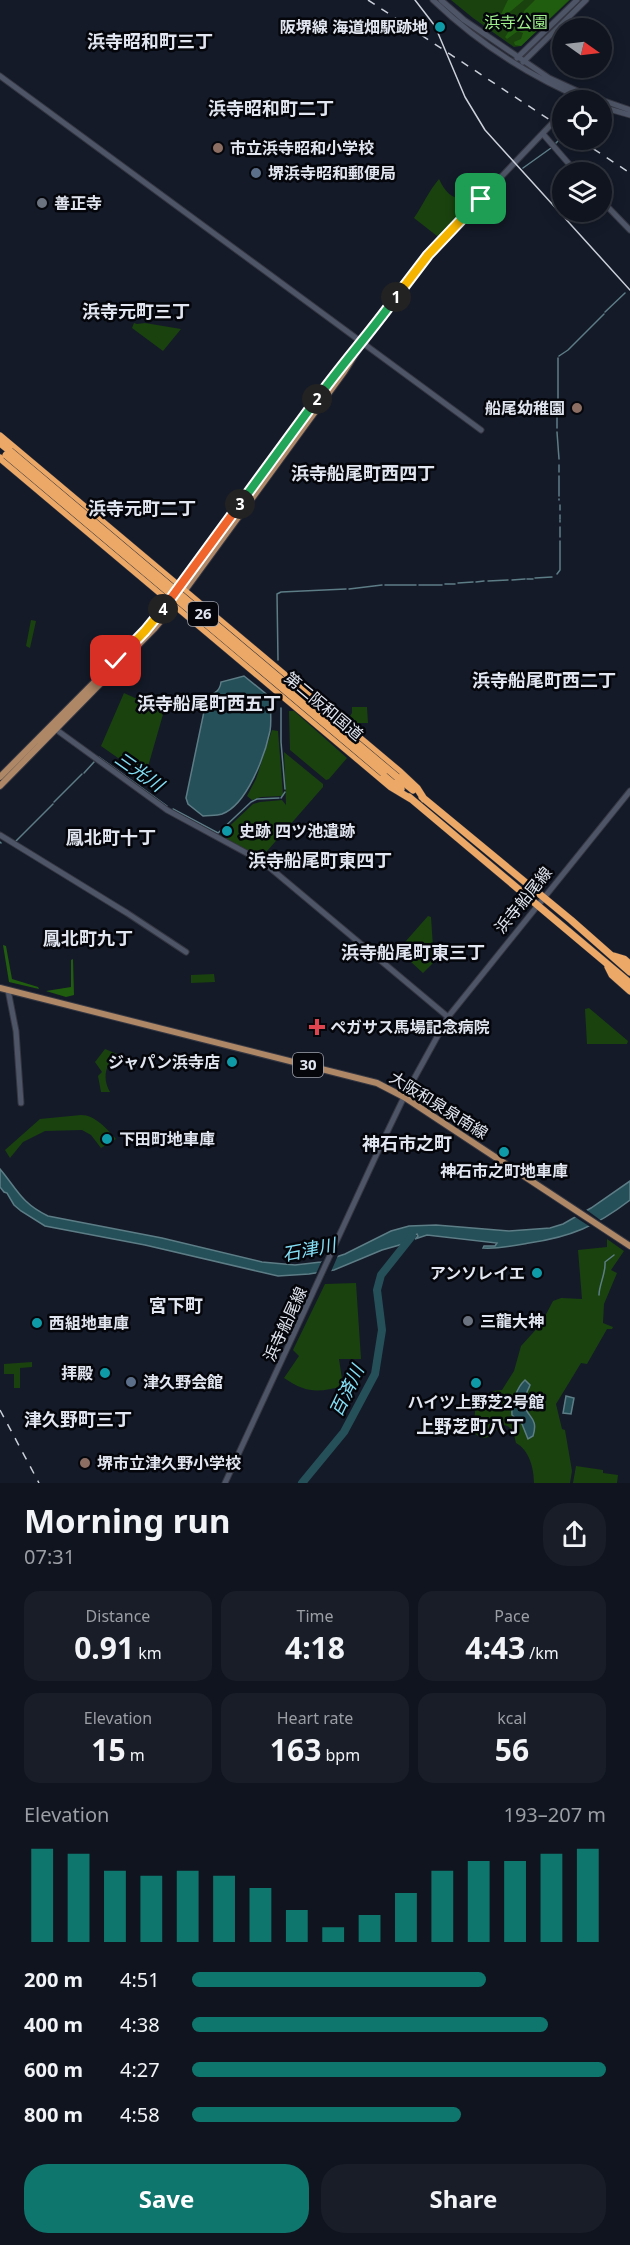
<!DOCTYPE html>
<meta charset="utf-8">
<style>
:root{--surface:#0f141e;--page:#181d27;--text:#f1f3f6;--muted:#9b9ea4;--line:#2f333c;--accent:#0f766e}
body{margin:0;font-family:"Noto Sans","Noto Sans JP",sans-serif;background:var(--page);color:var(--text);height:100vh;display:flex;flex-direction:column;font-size:22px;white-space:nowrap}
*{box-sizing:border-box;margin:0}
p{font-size:20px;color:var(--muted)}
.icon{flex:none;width:33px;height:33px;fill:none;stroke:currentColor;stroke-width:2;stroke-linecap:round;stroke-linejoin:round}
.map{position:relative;height:1483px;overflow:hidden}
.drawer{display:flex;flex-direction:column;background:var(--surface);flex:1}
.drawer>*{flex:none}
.needle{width:39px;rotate:104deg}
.tools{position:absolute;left:552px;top:18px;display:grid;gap:12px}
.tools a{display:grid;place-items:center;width:60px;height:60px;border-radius:50%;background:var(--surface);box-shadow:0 3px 15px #0003,0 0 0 2px var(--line);font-size:30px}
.pin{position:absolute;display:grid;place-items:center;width:51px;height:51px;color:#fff;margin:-26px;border-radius:12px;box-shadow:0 3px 9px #0006}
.km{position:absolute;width:30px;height:30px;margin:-15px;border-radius:50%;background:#222;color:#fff;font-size:16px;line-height:30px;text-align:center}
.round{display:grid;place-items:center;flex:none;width:63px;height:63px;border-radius:24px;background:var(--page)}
.overview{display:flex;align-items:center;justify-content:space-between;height:102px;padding:0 24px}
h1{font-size:33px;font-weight:700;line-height:45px}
.figures{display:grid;grid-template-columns:repeat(3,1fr);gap:9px;height:102px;padding:6px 24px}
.figures div{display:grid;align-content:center;border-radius:15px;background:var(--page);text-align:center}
.figures b{font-size:30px;font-weight:700}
.figures small{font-size:16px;font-weight:400}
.figures p{font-size:16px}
.chart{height:168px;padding:12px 24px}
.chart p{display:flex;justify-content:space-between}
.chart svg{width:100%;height:108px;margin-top:6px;stroke:var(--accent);stroke-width:6}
.cta{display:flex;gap:12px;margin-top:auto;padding:12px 24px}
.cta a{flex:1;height:69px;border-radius:24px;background:var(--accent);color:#fff;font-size:24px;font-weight:700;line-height:69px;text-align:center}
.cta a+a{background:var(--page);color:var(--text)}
ul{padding:0 24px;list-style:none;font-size:20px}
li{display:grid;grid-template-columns:96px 72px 1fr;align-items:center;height:45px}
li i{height:15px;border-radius:8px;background:var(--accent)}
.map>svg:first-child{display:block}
.green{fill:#1a420f}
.forest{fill:#215d0e}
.water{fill:#255059;stroke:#5d7d86;stroke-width:1.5}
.pier{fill:#141a28}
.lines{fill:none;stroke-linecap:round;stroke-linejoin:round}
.stream{stroke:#5d7d86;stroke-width:1.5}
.river{stroke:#255059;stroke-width:8}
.secondary-casing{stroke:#343642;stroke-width:7}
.primary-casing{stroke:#343642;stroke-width:8}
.highway-casing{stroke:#343642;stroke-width:8}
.secondary{stroke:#4e5566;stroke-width:5}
.primary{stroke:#ad8766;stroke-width:6}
.highway{stroke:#eca866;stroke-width:7}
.tram{stroke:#cbd0da;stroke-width:1.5}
.rail{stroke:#cbd0da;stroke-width:1.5;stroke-dasharray:8 8;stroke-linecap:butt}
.highway-bridge-casing{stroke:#343642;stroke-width:8;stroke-linecap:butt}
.highway-bridge{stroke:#eca866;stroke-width:7}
.split-1-casing{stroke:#fff;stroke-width:12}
.split-2-casing{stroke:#fff;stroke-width:12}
.split-3-casing{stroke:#fff;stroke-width:12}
.split-4-casing{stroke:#fff;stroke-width:12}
.split-5-casing{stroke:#fff;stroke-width:12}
.split-1{stroke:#f5b400;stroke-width:8}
.split-2{stroke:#22a559;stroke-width:8}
.split-3{stroke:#22a559;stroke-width:8}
.split-4{stroke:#f0652b;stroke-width:8}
.split-5{stroke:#f5b400;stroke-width:8}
.culture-dot{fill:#0f9aa8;stroke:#04060b;stroke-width:2}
.education-dot{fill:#8d6e63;stroke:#04060b;stroke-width:2}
.service-dot{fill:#5c6f8a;stroke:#04060b;stroke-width:2}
.worship-dot{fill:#6b7280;stroke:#04060b;stroke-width:2}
.health-dot{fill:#e0444e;stroke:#04060b;stroke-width:2}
.labels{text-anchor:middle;stroke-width:5;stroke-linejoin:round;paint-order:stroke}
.shield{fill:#04060b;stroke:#9fa2ab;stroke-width:1.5}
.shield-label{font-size:15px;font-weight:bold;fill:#e1e5ef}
.park-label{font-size:16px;fill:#a0f18c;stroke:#04060b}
.poi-label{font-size:16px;font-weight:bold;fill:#e1e5ef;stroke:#04060b;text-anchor:start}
.street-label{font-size:16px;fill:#e1e5ef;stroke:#04060b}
.neighbourhood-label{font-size:18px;font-weight:bold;fill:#e1e5ef;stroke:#04060b}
.water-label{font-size:18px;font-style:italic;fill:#84e0f7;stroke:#04060b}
</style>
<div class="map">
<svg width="630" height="1483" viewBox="0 0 630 1483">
<rect width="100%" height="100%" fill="#141a28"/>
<path class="green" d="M451,0H570L521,46L514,47L473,18Z
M439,179C445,192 451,198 465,200L457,217L439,236H437L414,218C423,205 428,192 439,179Z
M134,323L137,324L145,323L181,329L163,351L132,328Z
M31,620L36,621L30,648L26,646Z
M124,693L164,711L145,777L101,746Z
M352,707H367L368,723H358L355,727L346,722L352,713Z
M294,711L347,758L329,779L326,780L290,750L289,711Z
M272,730L278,731L283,794L282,796L261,797L252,800L247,796L256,779Z
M284,752L323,784V787L261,858L219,836L253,804L260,802L282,800L286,805Z
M428,916L431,917L434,962L423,973L398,950Z
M214,974L215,982L191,983V975Z
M589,1008L628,1041L627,1044H587L585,1009Z
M105,1049L117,1054C105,1065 102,1078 110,1092H101L98,1076L102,1072L95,1062Z
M81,1115C95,1115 107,1129 116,1139L101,1148L91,1135L82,1130L45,1131L23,1142L10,1158L5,1150L40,1119Z
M607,1239L624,1251L611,1270L617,1273L604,1304L603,1323L613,1327L612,1329H607L587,1364L581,1363L556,1404L562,1429L565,1430L572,1471L570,1483H534C534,1468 529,1450 516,1443C514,1434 513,1426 503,1425C491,1433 488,1445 473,1432C475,1422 474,1411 477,1402L488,1398L493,1391L502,1390L514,1371L521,1346L541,1324L553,1301L561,1298L582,1299L578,1250L607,1247Z
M356,1283L361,1359H339L343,1386C318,1393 306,1393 284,1378L299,1356L293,1350L325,1284Z
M32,1362V1367L20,1368V1388H14V1374H4V1364Z
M576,1466L603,1470V1473L618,1475L617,1483H573Z"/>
<path class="forest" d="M508,0H524L505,16L501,25L493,30L481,21L483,18C506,13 496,23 508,0Z
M535,0H569L521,46L515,45L514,42L521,39L523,33L518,31L507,39L505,37L512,27H521L525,22L524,11Z
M3,945L6,946L12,979L38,987L39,989L9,982Z
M73,959L74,995L66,997L46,991L71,987V960Z"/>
<path class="water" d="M244,676L270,697C270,708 272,720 270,731C265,755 247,805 222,814C216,816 209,815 203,816L188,804L186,798L207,697C215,693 220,691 221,682Z
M0,1169C17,1189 21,1203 48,1216L162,1238L262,1262L295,1265L321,1262L345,1254L391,1231L409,1226L436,1225L509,1231L550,1228L563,1224L591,1208L630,1181V1200C596,1226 571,1237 529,1243C513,1246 499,1249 483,1248L484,1246H495L497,1243L427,1235L415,1239L418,1236L417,1234L403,1244L382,1250L334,1270L309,1274L278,1276L145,1245L45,1226L21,1211L14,1205L7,1193L4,1192L0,1187Z
M525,1380L530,1385C528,1391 523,1397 524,1404C527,1418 539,1417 533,1436L528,1439L522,1424L512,1415C511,1404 517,1387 525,1380Z
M566,1396L574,1398L571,1414L563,1413Z"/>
<path class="pier" d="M584,1208L603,1222L592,1228L572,1215Z
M339,1253L330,1274L315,1276L323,1258Z"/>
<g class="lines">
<path class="stream" d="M555,144L560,139
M523,168L551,148
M605,312L625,293
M559,356L568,350L604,314
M558,401V358
M557,428V404
M557,432L559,459
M559,465V472
M559,476V496
M559,500V499
M560,505V510
M560,515V519
M560,520V522
M560,527V537
M557,574L560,570V541
M535,578L552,577
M527,579H533
M512,580L525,579
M488,581L508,580
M476,582L484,581
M458,583L473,582
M445,584H455
M385,585H416
M419,585H442
M349,589L382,585
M278,660L277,594L281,592L346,589
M281,708V742L285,789
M99,757L167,806
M84,773L94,762
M281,798L285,792
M54,802L82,774
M173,809L218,833L251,802L257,799L279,798
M16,841L53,804
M0,842L1,843
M599,1295C599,1285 606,1273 605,1262L614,1255"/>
<path class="river" d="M302,1483L344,1432L375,1374L382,1330L377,1290L381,1275L412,1236"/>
<g class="secondary-casing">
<path id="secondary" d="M433,0C477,42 531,77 586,100
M441,0L464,20L549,78L584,94L630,110
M517,58L577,0
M523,62L586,0
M0,76L481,430
M602,107L630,115
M543,134L576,172
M602,201L630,230
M363,342L440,241L562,113
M54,728L167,810L263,862L448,1017
M0,835L127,913L186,952
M8,990L16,1031L21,1103
M225,1483L380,1147L404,1097L448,1017L630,791"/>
</g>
<g class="primary-casing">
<path id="primary" d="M177,589L339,368L357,347
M183,593L344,372L363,342
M0,777L145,631L171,598
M0,786L154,629L177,601
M0,988L377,1083L404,1097L630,1246"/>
</g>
<g class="highway-casing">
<path id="highway" d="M0,436L400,772L417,788L424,799
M0,443L10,451
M0,458L391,787L411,799
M383,773L401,789
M397,777L413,790
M409,797L630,983
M422,797L571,920L630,972
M614,956L624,959L630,964
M608,967L612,975L630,991"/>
</g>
<use href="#secondary" class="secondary"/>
<use href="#primary" class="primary"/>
<use href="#highway" class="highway"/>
<path class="tram" d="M415,0L435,26L465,97L485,130L630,290"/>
<path class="rail" d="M368,0L562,128
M580,140L630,173
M0,1410L39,1483"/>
<g class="highway-bridge-casing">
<path id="highway-bridge" d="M10,451L397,777
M6,455L383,773"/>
</g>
<use href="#highway-bridge" class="highway-bridge"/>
</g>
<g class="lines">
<g class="split-1-casing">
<path id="split-1" d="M396,297L428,255L481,199"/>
</g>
<g class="split-2-casing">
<path id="split-2" d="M317,399C342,364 371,332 396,297"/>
</g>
<g class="split-3-casing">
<path id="split-3" d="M240,504L317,399"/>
</g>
<g class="split-4-casing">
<path id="split-4" d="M163,609L240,504"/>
</g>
<g class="split-5-casing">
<path id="split-5" d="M116,661L145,631L163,609"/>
</g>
<use href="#split-1" class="split-1"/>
<use href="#split-2" class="split-2"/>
<use href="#split-3" class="split-3"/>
<use href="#split-4" class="split-4"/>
<use href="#split-5" class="split-5"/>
</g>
<g class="culture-dot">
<circle cx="440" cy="27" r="6"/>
<circle cx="227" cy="831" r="6"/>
<circle cx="232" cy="1062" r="6"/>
<circle cx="107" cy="1139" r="6"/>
<circle cx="504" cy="1152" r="6"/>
<circle cx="537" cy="1273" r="6"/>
<circle cx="37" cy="1323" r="6"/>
<circle cx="105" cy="1373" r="6"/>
<circle cx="476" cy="1383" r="6"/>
</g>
<g class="education-dot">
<circle cx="218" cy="148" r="6"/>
<circle cx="577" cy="408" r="6"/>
<circle cx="85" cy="1463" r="6"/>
</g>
<g class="service-dot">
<circle cx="256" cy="173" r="6"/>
<circle cx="131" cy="1382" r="6"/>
</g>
<g class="worship-dot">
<circle cx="42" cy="203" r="6"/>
<circle cx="468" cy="1321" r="6"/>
</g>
<path class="health-dot" d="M314 1018h6v6h6v6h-6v6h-6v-6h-6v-6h6z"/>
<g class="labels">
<g class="shield">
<rect x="188" y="602" width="30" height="24" rx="4.5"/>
<rect x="293" y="1053" width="30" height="24" rx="4.5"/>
</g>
<g class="shield-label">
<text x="203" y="619">26</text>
<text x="308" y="1070">30</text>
</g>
<g class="park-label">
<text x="516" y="28">浜寺公園</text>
</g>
<g class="poi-label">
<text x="428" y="33" text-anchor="end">阪堺線 海道畑駅跡地</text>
<text x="230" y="154">市立浜寺昭和小学校</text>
<text x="268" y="179">堺浜寺昭和郵便局</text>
<text x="54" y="209">善正寺</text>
<text x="565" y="414" text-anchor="end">船尾幼稚園</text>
<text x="239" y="837">史跡 四ツ池遺跡</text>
<text x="330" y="1033">ペガサス馬場記念病院</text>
<text x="220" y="1068" text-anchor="end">ジャパン浜寺店</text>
<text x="119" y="1145">下田町地車庫</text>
<text x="504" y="1177" text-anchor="middle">神石市之町地車庫</text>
<text x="525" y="1279" text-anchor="end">アンソレイエ</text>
<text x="480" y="1327">三龍大神</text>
<text x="49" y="1329">西組地車庫</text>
<text x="93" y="1379" text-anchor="end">拝殿</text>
<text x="143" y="1388">津久野会館</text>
<text x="476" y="1408" text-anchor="middle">ハイツ上野芝2号館</text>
<text x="97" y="1469">堺市立津久野小学校</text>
</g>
<g class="street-label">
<text transform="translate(324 706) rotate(40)" y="6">第二阪和国道</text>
<text transform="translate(523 900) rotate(-51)" y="6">浜寺船尾線</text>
<text transform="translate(439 1105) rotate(32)" y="6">大阪和泉泉南線</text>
<text transform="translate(285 1324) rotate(-65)" y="6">浜寺船尾線</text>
</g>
<g class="neighbourhood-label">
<text x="150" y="48">浜寺昭和町三丁</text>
<text x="271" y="115">浜寺昭和町二丁</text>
<text x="136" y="318">浜寺元町三丁</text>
<text x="363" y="480">浜寺船尾町西四丁</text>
<text x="142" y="515">浜寺元町二丁</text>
<text x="544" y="687">浜寺船尾町西二丁</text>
<text x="209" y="710">浜寺船尾町西五丁</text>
<text x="111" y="844">鳳北町十丁</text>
<text x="320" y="867">浜寺船尾町東四丁</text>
<text x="88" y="945">鳳北町九丁</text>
<text x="413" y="959">浜寺船尾町東三丁</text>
<text x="407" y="1150">神石市之町</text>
<text x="176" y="1312">宮下町</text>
<text x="78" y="1426">津久野町三丁</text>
<text x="470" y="1433">上野芝町八丁</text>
</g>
<g class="water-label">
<text transform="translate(139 772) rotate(35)" y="6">三光川</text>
<text transform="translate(309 1250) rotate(-11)" y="6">石津川</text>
<text transform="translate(347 1391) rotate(-64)" y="6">百済川</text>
</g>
</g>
</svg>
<div class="tools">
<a><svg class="needle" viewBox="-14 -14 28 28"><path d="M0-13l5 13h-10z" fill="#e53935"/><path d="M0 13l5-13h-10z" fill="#9b9ea4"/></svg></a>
<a><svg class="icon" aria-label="locate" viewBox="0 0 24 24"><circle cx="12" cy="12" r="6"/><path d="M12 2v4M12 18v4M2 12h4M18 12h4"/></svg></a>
<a><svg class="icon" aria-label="layers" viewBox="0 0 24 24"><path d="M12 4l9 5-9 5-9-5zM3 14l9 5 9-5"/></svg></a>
</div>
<div class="pin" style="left:481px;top:199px;background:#1e9e55"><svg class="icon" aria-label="arrive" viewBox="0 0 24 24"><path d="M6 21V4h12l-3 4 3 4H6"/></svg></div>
<div class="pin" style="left:116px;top:661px;background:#d93025"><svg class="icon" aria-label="check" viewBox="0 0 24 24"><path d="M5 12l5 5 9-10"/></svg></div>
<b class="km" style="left:396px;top:297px">1</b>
<b class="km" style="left:317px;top:399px">2</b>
<b class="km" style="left:240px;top:504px">3</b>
<b class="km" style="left:163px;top:609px">4</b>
</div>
<section class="drawer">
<div class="overview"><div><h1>Morning run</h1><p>07:31</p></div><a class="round"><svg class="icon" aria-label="share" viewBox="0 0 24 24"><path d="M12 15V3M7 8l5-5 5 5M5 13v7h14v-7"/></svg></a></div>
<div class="figures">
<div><p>Distance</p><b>0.91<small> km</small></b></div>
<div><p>Time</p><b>4:18</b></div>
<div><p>Pace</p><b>4:43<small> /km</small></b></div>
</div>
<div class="figures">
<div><p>Elevation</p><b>15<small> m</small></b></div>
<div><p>Heart rate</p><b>163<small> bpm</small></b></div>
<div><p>kcal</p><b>56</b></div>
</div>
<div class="chart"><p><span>Elevation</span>193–207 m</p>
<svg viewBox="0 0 160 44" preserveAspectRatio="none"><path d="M5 44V6M15 44V8M25 44V15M35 44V17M45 44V15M55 44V17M65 44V22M75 44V31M85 44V38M95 44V33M105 44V24M115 44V15M125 44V11M135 44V11M145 44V8M155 44V6"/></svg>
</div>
<ul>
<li><b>200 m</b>4:51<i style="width:71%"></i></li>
<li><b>400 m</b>4:38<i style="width:86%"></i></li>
<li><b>600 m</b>4:27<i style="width:100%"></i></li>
<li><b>800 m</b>4:58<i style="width:65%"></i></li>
</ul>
<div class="cta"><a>Save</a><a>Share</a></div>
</section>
